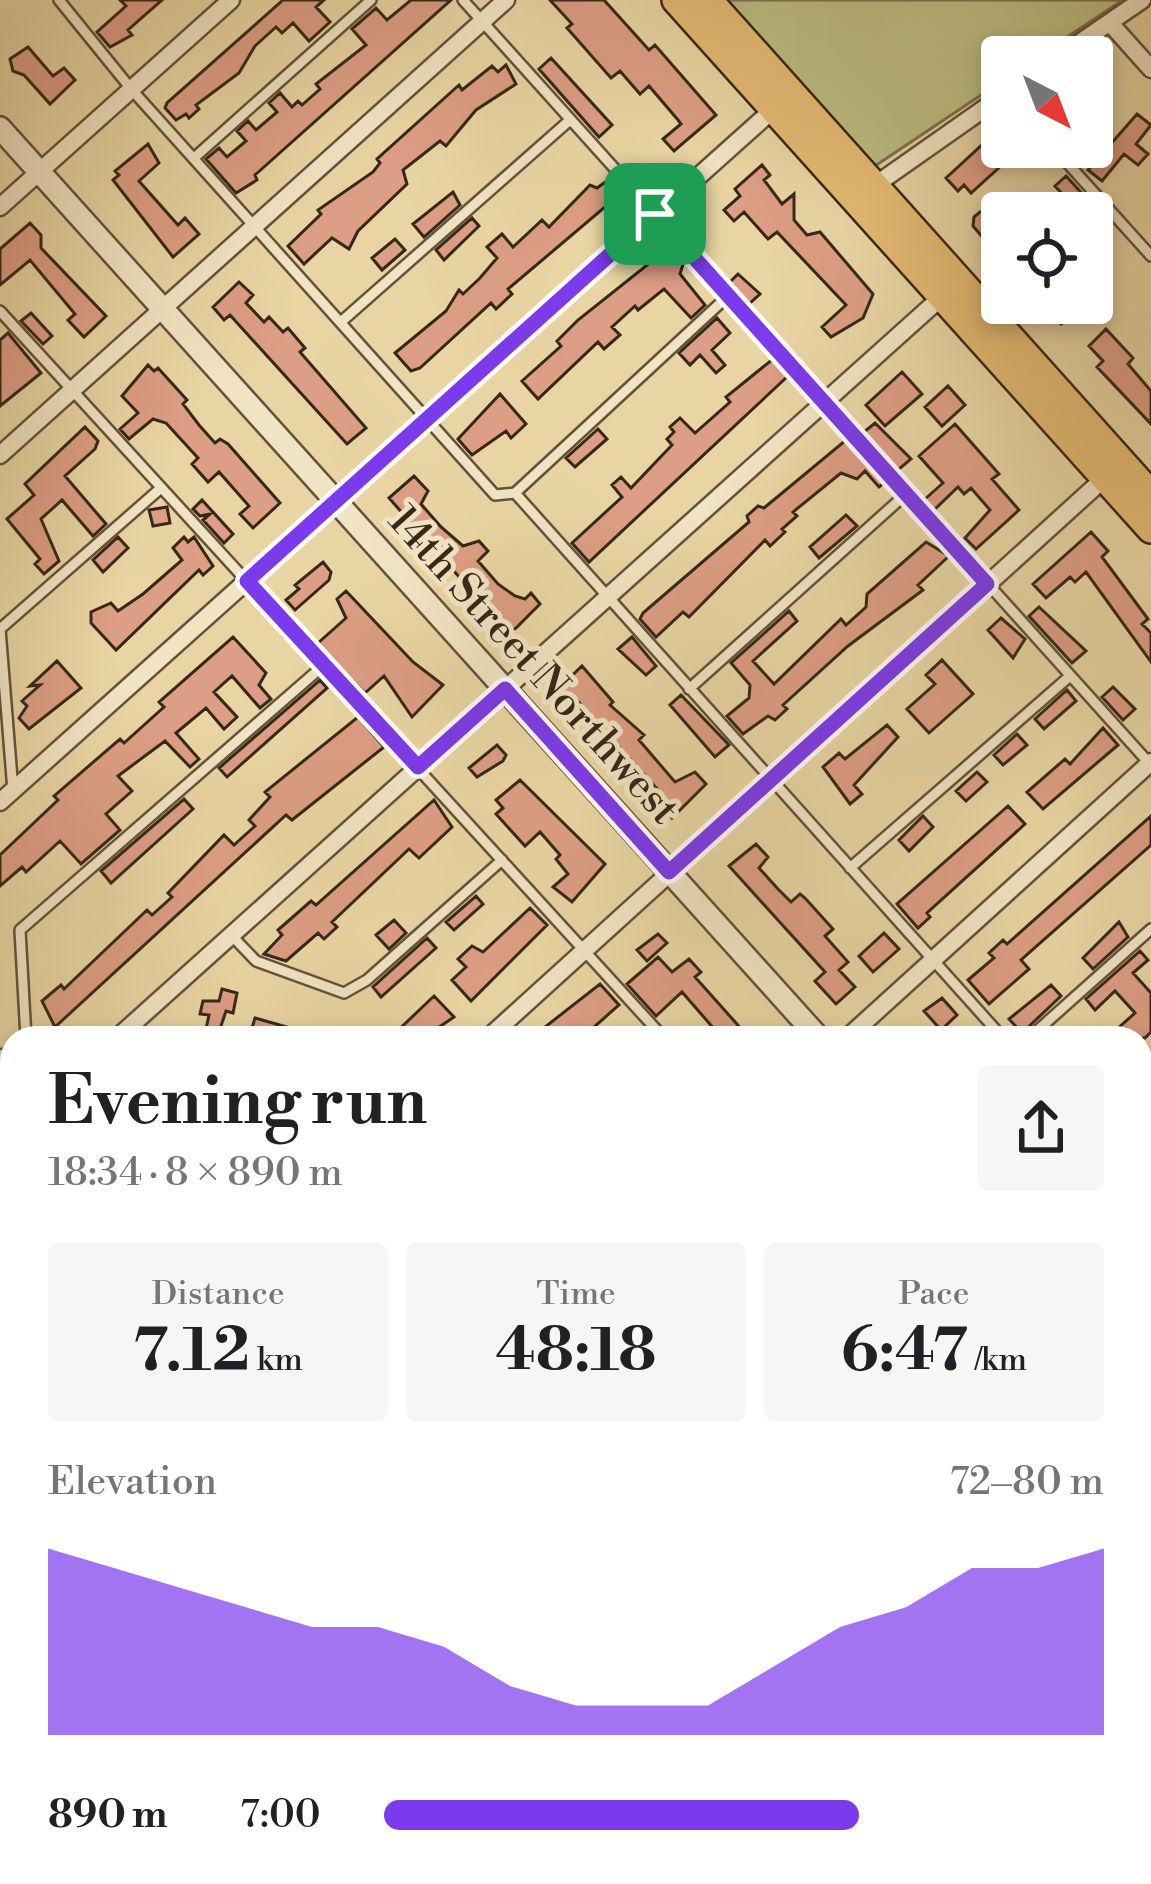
<!DOCTYPE html>
<meta charset="utf-8">
<style>
:root{--surface:#fff;--page:#f6f6f6;--text:#202124;--muted:#757577;--accent:#7c3aed}
body{margin:0;font-family:"Libre Bodoni",serif;background:var(--page);color:var(--text);height:100vh;display:flex;flex-direction:column;font-size:45px;white-space:nowrap}
*{box-sizing:border-box;margin:0}
p{font-size:39px;color:var(--muted)}
.icon{flex:none;width:66px;height:66px;fill:none;stroke:currentColor;stroke-width:2;stroke-linecap:round;stroke-linejoin:round}
.map{position:relative;flex:1;overflow:hidden}
.side{position:absolute;left:0px;top:1026px;width:1152px;height:858px;display:flex;flex-direction:column;background:var(--surface);border-radius:36px 36px 0 0;box-shadow:0 6px 18px #0003}
.side>*{flex:none}
.needle{width:78px;rotate:138deg}
.buttons{position:absolute;left:981px;top:36px;display:grid;gap:24px}
.buttons a{display:grid;place-items:center;width:132px;height:132px;border-radius:12px;background:var(--surface);box-shadow:0 6px 18px #0003;font-size:60px}
.pin{position:absolute;display:grid;place-items:center;width:102px;height:102px;color:#fff;margin:-51px;border-radius:24px;box-shadow:0 6px 18px #0006}
.round{display:grid;place-items:center;flex:none;width:126px;height:126px;border-radius:12px;background:var(--page)}
.head{display:flex;align-items:center;justify-content:space-between;height:204px;padding:0 48px}
h1{font-size:66px;font-weight:700;line-height:90px}
.stats{display:grid;grid-template-columns:repeat(3,1fr);gap:18px;height:204px;padding:12px 48px}
.stats div{display:grid;align-content:center;border-radius:12px;background:var(--page);text-align:center}
.stats b{font-size:60px;font-weight:700}
.stats small{font-size:33px;font-weight:400}
.stats p{font-size:33px}
.chart{height:336px;padding:24px 48px}
.chart p{display:flex;justify-content:space-between}
.chart svg{width:100%;height:216px;margin-top:12px;fill:var(--accent);opacity:.7}
ul{padding:0 48px;list-style:none;font-size:39px}
li{display:grid;grid-template-columns:192px 144px 1fr;align-items:center;height:90px}
li i{height:30px;border-radius:15px;background:var(--accent)}
.map>svg:first-child{display:block}
.green{fill:#bcbc81;stroke:#79724c;stroke-width:3}
.building{fill:#dc9e84;stroke:#362717;stroke-width:3}
.lines{fill:none;stroke-linecap:round;stroke-linejoin:round}
.service-casing{stroke:#63523a;stroke-width:14}
.minor-casing{stroke:#63523a;stroke-width:21}
.tertiary-casing{stroke:#63523a;stroke-width:26}
.primary-casing{stroke:#362717;stroke-width:32}
.service{stroke:#f1e4c3;stroke-width:9}
.minor{stroke:#f1e4c3;stroke-width:16}
.tertiary{stroke:#f1e4c3;stroke-width:21}
.primary{stroke:#e4ba72;stroke-width:27}
.route-casing{stroke:#fff;stroke-width:24}
.route{stroke:#7c3aed;stroke-width:15}
.labels{text-anchor:middle;stroke-width:10;stroke-linejoin:round;paint-order:stroke}
.street-label{font-size:42px;fill:#362717;stroke:#f1e4c3}
</style>
<div class="map">
<svg width="1151" height="1884" viewBox="0 0 1151 1884">
<rect width="100%" height="100%" fill="#e9d5a3"/>
<filter id="stains"><feTurbulence type="fractalNoise" baseFrequency=".00167" numOctaves="4"/><feColorMatrix values="0 0 0 0 .2 0 0 0 0 .09 0 0 0 0 .02 0 0 0 .5 -.17"/></filter>
<radialGradient id="worn" r=".72"><stop offset=".6" stop-color="#630" stop-opacity="0"/><stop offset="1" stop-color="#630" stop-opacity=".3"/></radialGradient>
<path class="green" d="M722,0H1123L1037,57H1002V81L875,166Z"/>
<path class="building" d="M120,0H162L128,30L132,35L110,47L97,32L126,6Z
M283,0H324L316,7L330,22L309,41L293,23L282,33L276,27L255,46L239,73L196,105L199,109L189,118L186,114L176,120L165,108L167,103Z
M411,0H451L255,175L257,180L236,193L206,159L219,148L227,157L246,141L237,131L248,121L256,130L277,112L269,103L280,93L292,107L298,101L302,105L320,89L316,84L366,45L352,29L376,8L387,20Z
M550,0H604L649,50L655,45L716,115L674,151L663,139L681,124L678,120L649,86L640,94L620,71L611,78L567,28L572,24Z
M28,47L53,76L64,68L75,80L50,104L24,75L13,71L10,59Z
M551,58L612,125L599,137L539,69Z
M506,65L516,84L476,110L446,146L440,141L403,170L407,184L358,231L349,249L332,238L304,264L288,246L321,214L318,210L373,172L380,163L377,159L459,85L462,90L492,66L498,72Z
M1137,114L1151,125L1136,144L1148,154L1138,165L1124,154L1102,181L1088,170Z
M148,144L159,163L139,181L178,225L185,218L199,234L173,257L113,180L119,175L115,171Z
M983,144L1002,165L971,193L964,185L958,191L946,178Z
M762,165L770,175L764,180L782,204L794,194V220L807,235L820,232L873,294L863,318L831,337L822,327L846,305L777,232L768,239L744,212L734,221L724,210L740,196L735,189Z
M1066,176L1087,199L1076,209L1055,186Z
M611,178L622,190L618,196L508,289L512,294L496,309L491,303L420,368L411,371L395,353L446,311L459,290L463,294L480,278L497,258L487,247L502,234L513,247L542,220L549,227L590,185L597,188Z
M453,192L460,205L424,237L413,224Z
M1002,208V247L996,253L973,226L974,217L980,212L993,215Z
M472,218L479,226L444,260L436,250Z
M30,223L41,235V248L106,316L84,337L68,320L75,314L30,260L0,285V249Z
M395,239L405,250L382,270L372,258Z
M671,246L684,261L680,274L705,305L691,318L664,289L638,310L635,306L612,327L620,335L604,349L598,342L538,399L522,381L561,346L557,341L578,320Z
M738,274L760,294L749,304L729,283Z
M239,282L253,295L246,303L264,322L269,317L283,332L288,328L305,348L300,352L366,428L347,444L230,315L224,320L213,307Z
M1042,303H1071L1077,310L1061,324Z
M31,313L52,336L43,344L21,321Z
M717,318L730,333L712,350L725,365L716,373L700,355L690,365L679,353Z
M1106,329L1133,358L1128,364L1151,391V424L1097,367L1103,361L1089,346Z
M8,333L41,373L0,406V340Z
M773,359L788,376L589,562L572,543L622,497L612,485L621,477L631,488L672,445L667,439L674,432L670,427L680,418L695,433L730,402L726,397Z
M148,365L154,371L158,368L187,400L183,404L199,425L215,443L220,439L228,444L280,503L253,528L240,514L249,506L219,472L208,482L192,464L198,458L166,423L153,419L129,439L120,429L138,413L122,396Z
M902,372L922,394L885,426L866,405Z
M948,386L965,405L942,426L925,407Z
M500,394L526,424L511,438L506,431L472,455L458,439Z
M875,423L911,459L898,470L864,432Z
M955,424L999,474L992,479L1019,510L976,549L965,538L990,510L971,488L964,494L958,487L934,510L924,500L943,483L919,456Z
M85,427L98,441L95,449L65,476L106,524L93,536L62,500L41,519L59,561L44,574L35,564L40,559L7,519L34,495L25,484Z
M598,429L607,439L575,467L566,458Z
M846,440L885,482L879,487L865,471L857,479L841,473L793,512L797,516L782,529L785,532L770,546L765,540L689,617L683,612L656,637L640,619L643,613L749,522L747,516L758,506L764,508Z
M414,476L428,491L421,504L441,527L463,546L479,541L488,551L478,561L498,584L515,596L525,599L531,593L540,604L516,628L508,632L389,498Z
M202,500L233,534L224,543L203,520L210,514L200,516L193,509Z
M167,507L170,523L153,526L149,510Z
M846,515L857,526L819,558L810,547Z
M1091,532L1108,551L1102,557L1148,619L1142,624L1151,633V662L1086,572L1075,582L1070,577L1046,598L1033,584Z
M118,537L128,548L103,572L93,560Z
M184,537L188,542L194,537L213,566L203,575L199,570L116,650L91,623V612L111,603L118,611L143,594L182,560L173,548Z
M926,542L949,556L918,585L923,590L848,646L783,705L787,709L775,720L768,716L743,734L727,716L749,698L750,685L731,663L789,611L797,621L753,661L774,684L841,619L846,625L866,607L867,594Z
M323,562L331,572L329,580L295,610L286,600L299,589L295,585Z
M346,591L413,662L443,685L412,717L384,676L365,693L317,644L346,618L337,599Z
M1039,607L1086,651L1072,663L1029,616Z
M1001,618L1025,639L1013,658L988,630Z
M233,637L266,673L259,685L271,699L260,708L232,676L214,692L237,717L224,729L206,708L176,733L199,759L190,767L165,741L118,776L132,791L106,814L120,830L81,864L60,841L26,872L22,867L0,886V855L58,800L54,796L120,739L124,743L164,707L159,702Z
M632,637L656,666L646,675L618,649Z
M942,660L973,694L929,733L907,709L935,684L926,675Z
M57,661L81,688L29,729L19,718L27,706L22,701L40,685L30,686Z
M582,666L613,702L610,705L644,735L639,740L675,782L695,772L706,784L672,818L664,808L670,803L574,697L570,701L558,689Z
M320,680L327,688L227,777L219,768Z
M1113,687L1135,709L1123,720L1102,697Z
M1067,690L1076,701L1044,729L1035,719Z
M681,695L729,745L715,757L670,705Z
M358,717L384,747L292,820L286,815L55,1027L42,1001L61,985L64,989L147,910L152,915L172,897L168,893L224,835L234,845L255,826L249,820L270,797L265,792Z
M887,725L898,737L854,785L862,794L850,804L823,767L839,753L845,759Z
M1103,728L1118,745L1043,809L1027,792L1065,759L1070,764Z
M1017,734L1027,745L1003,765L994,755Z
M497,745L506,755L503,761L477,777L469,768Z
M977,772L987,782L966,801L956,791Z
M520,780L605,864L572,902L553,887L568,874L556,859L560,855L540,832L525,846L496,814L503,808L496,800Z
M184,799L193,809L111,883L101,871Z
M434,800L452,827L419,858L409,849L332,922L337,927L324,939L318,933L286,961L264,954L282,935L278,930L311,901L316,905Z
M1008,806L1025,824L927,913L930,917L918,928L897,904Z
M923,816L933,827L909,851L899,840Z
M1151,816V845L1021,960L1029,969L989,1004L968,980L994,958L989,953L1003,940L1007,944Z
M756,844L768,857L759,868L778,889L791,902L800,894L805,898L833,929L825,936L848,962L839,970L855,987L836,1004L815,981L825,972L729,866Z
M476,896L483,904L454,930L446,922Z
M530,908L547,925L471,1001L452,980L466,967L458,959L472,946L483,952Z
M394,920L406,933L389,949L376,935Z
M1119,922L1128,937L1093,969L1083,958Z
M884,933L899,949L873,972L859,956Z
M658,934L667,943L647,961L637,950Z
M427,938L436,948L381,997L373,987Z
M1140,951L1148,960L1133,973L1151,993V1032L1145,1038H1107L1135,1013L1115,991L1095,1010L1086,999Z
M658,957L672,972L689,959L701,972L695,977L744,1032L722,1038L682,992L656,1016L627,984Z
M600,984L619,1005L594,1027L598,1033L592,1038H531Z
M1051,985L1061,996L1022,1033L1009,1019Z
M222,989L237,993L233,1013L226,1011L217,1038H204L209,1015L200,1014L203,1001H219Z
M434,996L454,1017L423,1038H390Z
M942,998L957,1015L941,1030L924,1011Z
M255,1018L315,1035L314,1038H249Z
M12,1746V1770L0,1771V1747Z
M0,1820H10L12,1872H56V1884H0Z
M171,1872H194L199,1884H146Z
M442,1872H491L501,1884H429Z
M614,1872H643L650,1884H621Z
M971,1872H1053L1026,1884H968Z"/>
<g class="lines">
<g class="service-casing">
<path id="service" d="M59,0L132,90L495,495L515,493L728,296
M463,0L1149,763
M1053,147L1151,256
M194,158L371,0
M0,311L664,1038
M342,321L570,120
M515,493L1003,1038
M689,689L906,494
M13,791L0,629L161,488
M850,868L1070,676
M232,936L256,961L344,993L367,980L502,860
M26,1038L20,930L324,665
M1029,1038L1151,929
M1140,1561L1151,1578
M1140,1756L1151,1750
M717,1872L725,1884
M959,1884L960,1872"/>
</g>
<g class="minor-casing">
<path id="minor" d="M1110,23L1151,69
M1059,57L1142,0
M871,188L1002,96
M0,207L231,0
M0,455L506,0
M0,802L777,106
M117,1038L946,293
M488,1038L1109,474
M847,1038L1151,762
M0,1058H12
M1140,1101L1151,1091
M0,1142L12,1131
M0,1266L12,1279
M1140,1647L1151,1641
M0,1710L12,1709
M252,1872L262,1884
M547,1872L558,1884
M781,1884L798,1872
M1150,1884H1151"/>
</g>
<g class="tertiary-casing">
<path id="tertiary" d="M0,128L819,1038
M1140,1395L1151,1407
M310,1884L336,1872"/>
</g>
<g class="primary-casing">
<path id="primary" d="M676,0L1151,529
M708,0L1151,495"/>
</g>
<use href="#service" class="service"/>
<use href="#minor" class="minor"/>
<use href="#tertiary" class="tertiary"/>
<use href="#primary" class="primary"/>
</g>
<g class="lines">
<g class="route-casing">
<path id="route" d="M655,214L987,584L669,872L505,689L418,767L247,581Z"/>
</g>
<use href="#route" class="route"/>
</g>
<g class="labels">
<g class="street-label">
<text transform="translate(535 664) rotate(48)" y="15">14th Street Northwest</text>
</g>
</g>
<rect width="100%" height="100%" filter="url(#stains)"/>
<rect width="100%" height="100%" fill="url(#worn)"/>
</svg>
<div class="buttons">
<a><svg class="needle" viewBox="-14 -14 28 28"><path d="M0-13l5 13h-10z" fill="#e53935"/><path d="M0 13l5-13h-10z" fill="#757577"/></svg></a>
<a><svg class="icon" aria-label="locate" viewBox="0 0 24 24"><circle cx="12" cy="12" r="6"/><path d="M12 2v4M12 18v4M2 12h4M18 12h4"/></svg></a>
</div>
<div class="pin" style="left:655px;top:214px;background:#1e9e55"><svg class="icon" aria-label="arrive" viewBox="0 0 24 24"><path d="M6 21V4h12l-3 4 3 4H6"/></svg></div>
<section class="side">
<div class="head"><div><h1>Evening run</h1><p>18:34 · 8 × 890 m</p></div><a class="round"><svg class="icon" aria-label="share" viewBox="0 0 24 24"><path d="M12 15V3M7 8l5-5 5 5M5 13v7h14v-7"/></svg></a></div>
<div class="stats">
<div><p>Distance</p><b>7.12<small> km</small></b></div>
<div><p>Time</p><b>48:18</b></div>
<div><p>Pace</p><b>6:47<small> /km</small></b></div>
</div>
<div class="chart"><p><span>Elevation</span>72–80 m</p>
<svg viewBox="0 0 160 44" preserveAspectRatio="none"><path d="M0 44V6L10 10L20 14L30 18L40 22L50 22L60 26L70 34L80 38L90 38L100 38L110 30L120 22L130 18L140 10L150 10L160 6V44z"/></svg>
</div>
<ul>
<li><b>890 m</b>7:00<i style="width:66%"></i></li>
</ul>
</section>
</div>
